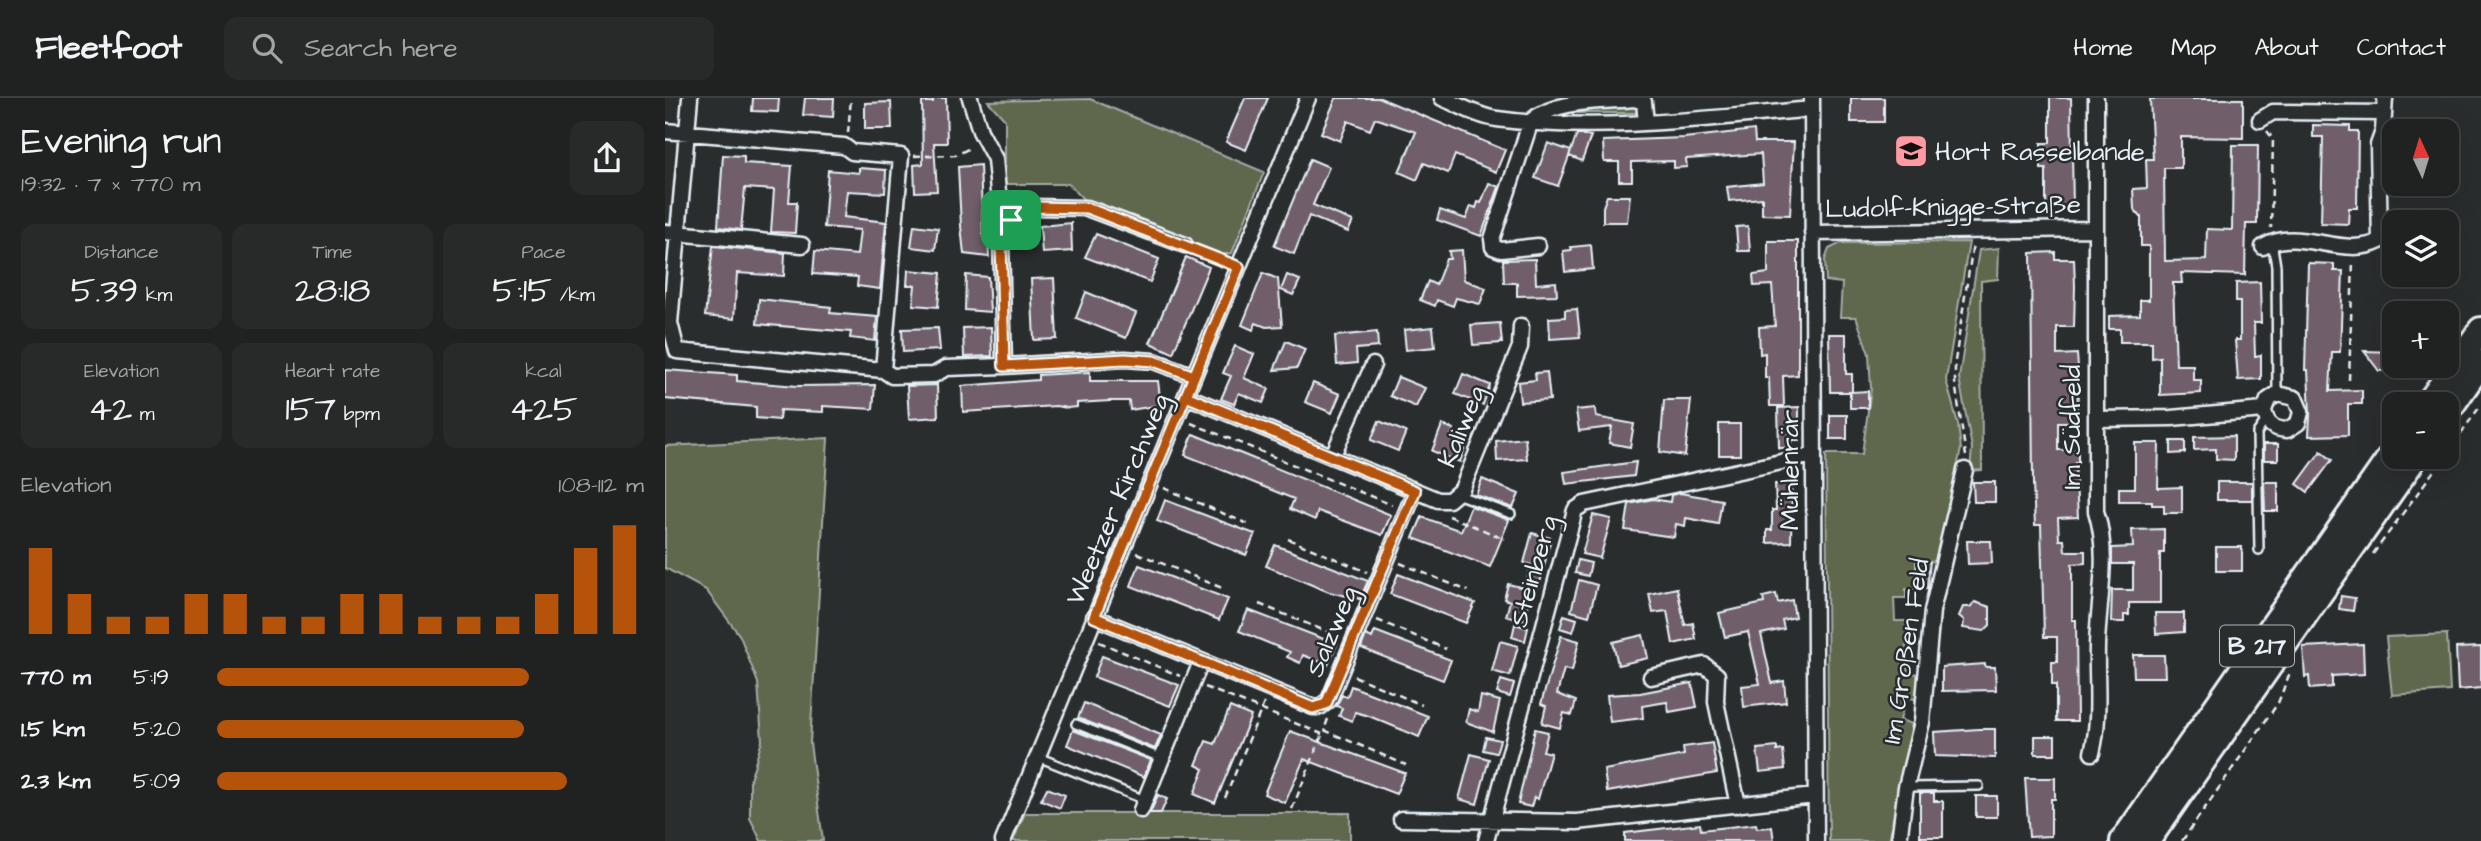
<!DOCTYPE html>
<meta charset="utf-8">
<style>
:root{--surface:#202222;--page:#282a2a;--text:#f1f3f6;--muted:#a2a4a5;--line:#3d3f40;--accent:#b45309}
body{margin:0;font-family:"Architects Daughter",sans-serif;background:var(--page);color:var(--text);height:100vh;display:flex;flex-direction:column;font-size:26px;white-space:nowrap}
*{box-sizing:border-box;margin:0}
p{font-size:23px;color:var(--muted)}
.icon{flex:none;width:38px;height:38px;fill:none;stroke:currentColor;stroke-width:2;stroke-linecap:round;stroke-linejoin:round}
.map{position:relative;flex:1;overflow:hidden}
.drawer{display:flex;flex-direction:column;background:var(--surface);width:665px}
.drawer>*{flex:none}
.needle{width:46px;rotate:356deg}
.buttons{position:absolute;left:1717px;top:21px;display:grid;gap:14px}
.buttons a{display:grid;place-items:center;width:77px;height:77px;border-radius:14px;background:var(--surface);box-shadow:0 7px 28px #0002,0 0 0 2px var(--line);font-size:35px}
.pin{position:absolute;display:grid;place-items:center;width:60px;height:60px;color:#fff;margin:-30px;border-radius:14px;box-shadow:0 4px 10px #0006}
.round{display:grid;place-items:center;flex:none;width:74px;height:74px;border-radius:14px;background:var(--page)}
.headline{display:flex;align-items:center;justify-content:space-between;height:119px;padding:0 21px}
h1{font-size:38px;font-weight:600;line-height:52px}
.figures{display:grid;grid-template-columns:repeat(3,1fr);gap:10px;height:119px;padding:7px 21px}
.figures div{display:grid;align-content:center;border-radius:14px;background:var(--page);text-align:center}
.figures b{font-size:35px;font-weight:600}
.figures small{font-size:19px;font-weight:400}
.figures p{font-size:19px}
.chart{height:196px;padding:14px 21px}
.chart p{display:flex;justify-content:space-between}
.chart svg{width:100%;height:126px;margin-top:7px;stroke:var(--accent);stroke-width:6}
ul{padding:0 21px;list-style:none;font-size:23px}
li{display:grid;grid-template-columns:112px 84px 1fr;align-items:center;height:52px}
li i{height:18px;border-radius:9px;background:var(--accent)}
header{display:flex;align-items:center;gap:42px;box-sizing:border-box;height:98px;padding:0 35px;background:var(--surface);border-bottom:2px solid var(--line)}
header strong{font-size:33px}
nav{display:flex;gap:38px;margin-inline-start:auto;font-size:24px}
.search{width:490px;height:63px;background:var(--page);display:flex;align-items:center;gap:18px;box-sizing:border-box;padding:0 24px;border-radius:14px;color:var(--muted);font-size:26px}
main{display:flex;flex:1;min-height:0}
.map>svg:first-child{display:block}
.green{fill:#5e674e;stroke:#a3aca3;stroke-width:2}
.building{fill:#6f5f6a;stroke:#e8f1f8;stroke-width:2}
.lines{fill:none;stroke-linecap:round;stroke-linejoin:round}
.lane-casing{stroke:#e8f1f8;stroke-width:12}
.street-casing{stroke:#e8f1f8;stroke-width:19}
.highway-casing{stroke:#e8f1f8;stroke-width:30}
.path{stroke:#e8f1f8;stroke-width:2.5;stroke-dasharray:7 5;stroke-linecap:butt}
.lane{stroke:#2a2d2e;stroke-width:7}
.street{stroke:#2a2d2e;stroke-width:14}
.highway{stroke:#2a2d2e;stroke-width:24}
.route-casing{stroke:#fff;stroke-width:14}
.route{stroke:#b45309;stroke-width:9}
.labels{text-anchor:middle;stroke-width:5;stroke-linejoin:round;paint-order:stroke}
.shield{fill:#2a2d2e;stroke:#afb6bb;stroke-width:2}
.shield-label{font-size:24px;font-weight:bold;fill:#e8f1f8}
.poi-label{font-size:26px;fill:#e8f1f8;stroke:#2a2d2e;text-anchor:start}
.street-label{font-size:26px;fill:#e8f1f8;stroke:#2a2d2e}
</style>
<header>
<strong>Fleetfoot</strong>
<div class="search"><svg class="icon" aria-label="search" viewBox="0 0 24 24"><circle cx="10" cy="10" r="6"/><path d="M15 15l6 6"/></svg>Search here</div>
<nav><a>Home</a><a>Map</a><a>About</a><a>Contact</a></nav>
</header>
<main>
<section class="drawer">
<div class="headline"><div><h1>Evening run</h1><p>19:32 · 7 × 770 m</p></div><a class="round"><svg class="icon" aria-label="share" viewBox="0 0 24 24"><path d="M12 15V3M7 8l5-5 5 5M5 13v7h14v-7"/></svg></a></div>
<div class="figures">
<div><p>Distance</p><b>5.39<small> km</small></b></div>
<div><p>Time</p><b>28:18</b></div>
<div><p>Pace</p><b>5:15<small> /km</small></b></div>
</div>
<div class="figures">
<div><p>Elevation</p><b>42<small> m</small></b></div>
<div><p>Heart rate</p><b>157<small> bpm</small></b></div>
<div><p>kcal</p><b>425</b></div>
</div>
<div class="chart"><p><span>Elevation</span>108–112 m</p>
<svg viewBox="0 0 160 44" preserveAspectRatio="none"><path d="M5 44V14M15 44V30M25 44V38M35 44V38M45 44V30M55 44V30M65 44V38M75 44V38M85 44V30M95 44V30M105 44V38M115 44V38M125 44V38M135 44V30M145 44V14M155 44V6"/></svg>
</div>
<ul>
<li><b>770 m</b>5:19<i style="width:73%"></i></li>
<li><b>1.5 km</b>5:20<i style="width:72%"></i></li>
<li><b>2.3 km</b>5:09<i style="width:82%"></i></li>
</ul>
</section>
<div class="map">
<svg width="1816" height="743" viewBox="0 0 1816 743">
<rect width="100%" height="100%" fill="#2a2d2e"/>
<filter id="ink" filterUnits="userSpaceOnUse"><feTurbulence type="fractalNoise" baseFrequency=".0143" numOctaves="2"/><feDisplacementMap in="SourceGraphic" scale="14" xChannelSelector="R" yChannelSelector="G"/><feConvolveMatrix kernelMatrix="1 2 1 2 8 2 1 2 1" color-interpolation-filters="sRGB"/></filter>
<g filter="url(#ink)">
<path class="green" d="M425,1L599,74L567,155L556,157L418,101L404,86H340V22L323,3Z
M963,5L972,8V15H901Z
M1304,144L1281,282L1293,326L1296,351L1272,463L1251,464V491H1241V500H1229L1230,523H1242L1255,547L1241,548L1243,575L1256,576L1254,602L1241,599L1235,622L1247,626L1224,743H1164L1161,356H1197L1206,291L1204,256L1191,219H1175L1177,185L1161,183L1160,162L1164,151L1176,145Z
M1334,150L1333,181L1316,183L1317,372L1305,373L1307,350L1294,280L1314,152Z
M163,340L145,645L158,743H96L85,720V682L97,643L93,585L75,538L41,492L0,470V348Z
M1782,536L1785,593L1727,597L1721,539Z
M360,715H685V743H348Z"/>
<path class="building" d="M88,0H114L113,14L87,13Z
M140,0H169L168,19L138,17Z
M268,0H281L282,45H269L272,93L250,94L249,67L258,66L257,4H268Z
M580,0H603L581,52L561,44Z
M671,0H715L840,52L831,74L790,57L783,75L759,65L752,82L734,74L751,34L710,20L705,32L683,23L675,43L656,35Z
M1186,0H1219V24H1186Z
M1385,0H1406L1408,109L1381,110V71H1376V45H1385Z
M1485,1H1578V40L1516,39V70H1499L1500,163L1541,162L1542,131L1567,132L1568,47H1593L1592,126H1581L1580,177L1516,175L1517,185H1508L1511,267H1528V282H1536V295L1495,297V259L1487,260V244H1455V231H1444V218L1475,217V202H1484V148H1476V119L1469,111L1468,91L1482,90L1481,61H1488Z
M226,4L227,31H200V5Z
M1648,27L1685,28V33H1693L1692,110H1684L1683,126L1656,125L1658,39H1648Z
M1089,32L1090,44H1129L1125,117L1097,116V100L1064,103L1062,89L1098,85L1096,56L1021,61L1022,69L1009,70V63L967,64V83H954V64H939L938,43L1019,40Z
M912,36L926,38L917,63L904,58Z
M883,45L906,53L893,88L870,80Z
M58,57L79,58V65L127,68L124,104H132L130,135L106,134L109,92L80,90L76,132L53,129Z
M645,61L664,69L648,107L688,123L683,134L644,118L629,156L609,148Z
M315,67L318,139H323L324,159L299,156L296,128L293,69Z
M194,70L221,72L220,95L182,93L179,119L221,124L215,191L192,188L193,179L148,176L150,153L192,157L195,132L159,129L163,72L194,75Z
M824,85L834,89L816,138L772,122L775,112L801,121L806,108L811,110L813,104L816,105Z
M942,98H965L962,124H938V109Z
M406,125L407,153L377,155L375,128Z
M249,127L273,130L270,152L246,149Z
M1083,128L1085,153H1073L1071,129Z
M431,136L494,161L485,184L420,159Z
M1103,143H1133V277L1118,278L1119,308H1105L1104,280H1100V255L1095,256L1094,229L1110,228L1107,187L1089,188L1088,177L1103,175Z
M926,147L928,171L900,174L898,153L907,152L906,149Z
M48,148L120,155L119,178L72,175L69,221L40,218Z
M797,152L799,182L821,190L815,206L791,200L788,208L772,202L770,208L755,202L763,183L771,187L781,161H785L784,153Z
M1390,154V161H1409L1410,188L1409,229H1392V257L1412,256L1414,283L1411,324H1393V352H1413V365H1410L1413,419L1393,420L1394,442H1399L1400,453H1420V465L1407,466V522H1411L1412,623H1391V587H1387V564H1392V539H1379L1376,427H1370L1368,386L1366,155Z
M521,159L544,169L508,255L485,245Z
M870,161L871,186L891,184L892,197L852,198V185H839L838,162Z
M1643,165L1669,166V173H1678L1675,254H1667L1665,293L1697,292V306H1683V337L1644,338L1645,316L1643,272H1640Z
M243,172L276,175L273,209L248,207L250,187H242Z
M598,175L613,181L617,228L601,229L591,225L588,232L577,227Z
M301,177L323,179L325,214L300,212Z
M622,177L635,182L628,197L616,192Z
M389,180L392,241L369,242L366,181Z
M1595,184L1596,225H1589L1590,258L1596,257V281L1573,282L1570,242H1575V204H1571V185Z
M421,194L471,215L461,240L411,220Z
M94,201L166,209L165,215L212,219L210,243L185,240L186,234L92,226Z
M912,211L915,239L885,241L884,220L900,219V212Z
M835,225L837,245L808,247L806,227Z
M326,229L327,258L299,259L298,230Z
M768,229L770,249L741,252L739,232Z
M273,230L275,252L238,254L237,231Z
M712,234L713,249L691,251L692,265L672,267L670,238Z
M1164,236H1181V276H1187V294L1203,293V310H1185V294H1165Z
M621,243L640,251L632,270L609,272Z
M570,248L589,256L579,280L604,291L598,305L574,295L569,306L556,301L566,278L558,275Z
M1699,253L1727,254L1726,272L1714,273Z
M0,272L72,277V283L133,288L210,287L208,311L158,308V314L115,312L114,322L91,320V309L0,301Z
M425,274V283H493L496,307L465,312L464,303H445L412,305V309L402,310L391,308L298,314L297,288L373,282V277Z
M882,274L885,302L855,304L853,284L871,282L870,275Z
M798,276L825,287L818,307L790,296Z
M733,279L760,290L751,309L725,298Z
M648,285L675,296L667,315L640,304Z
M272,287L273,319L244,321L242,288Z
M999,302H1026L1020,358L995,354Z
M1134,309V342H1126V350H1114L1113,310Z
M930,310L931,319L969,326L965,349L944,345L947,329L914,333L911,312Z
M1165,317H1182V341H1165Z
M714,323L741,334L733,353L706,342Z
M1054,326H1075V357H1054Z
M777,327L789,331L786,338L802,344L795,364L767,353Z
M528,336L726,417L717,437L653,413L650,422L625,411L629,401L520,357Z
M1569,338V362L1551,361V351L1529,352V339Z
M860,340L862,361L832,363L831,343Z
M1506,343H1520V355L1506,356Z
M1470,345H1494L1493,390L1517,389V415H1499V407H1487V403H1454V390H1470Z
M1599,346H1613V362H1599Z
M1656,353L1667,362L1643,394L1632,386Z
M971,364L969,378L901,386L899,374Z
M817,381L854,396L848,410L811,397Z
M1308,384H1330V404H1309Z
M1552,384H1587V402H1552Z
M1599,384H1613V413H1600Z
M1110,386H1127L1126,444L1102,445V432H1107V412H1111Z
M1015,395L1057,402L1053,426L1021,420L1020,428L1011,426L1009,439L960,432L964,406L988,401L1005,404L1006,397Z
M500,402L590,436L581,457L492,423Z
M806,408L844,422L825,469L748,440L757,419L796,433Z
M928,417L946,421L935,460L917,456Z
M1499,431V455H1495V505H1464V517H1459V524H1446L1447,492H1468V466H1447V450L1468,449L1467,432Z
M867,435L886,440L874,489L861,485L866,467L859,465Z
M1302,443H1326L1327,465L1303,466Z
M610,447L703,483L695,501L664,494L601,468Z
M1551,449H1577V473H1551Z
M913,462L926,465L923,478L910,475Z
M1252,464H1265L1262,491H1252Z
M474,467L563,501L554,522L466,488Z
M733,476L810,505L801,525L725,496Z
M914,482L932,487L924,518L906,513Z
M843,486L867,492L859,523L841,518L845,503L839,501Z
M1012,490L1020,527L1028,525L1031,541L1008,546L1002,513L988,515L984,496Z
M1111,496L1113,505L1127,502L1130,519L1117,522L1119,531L1096,536L1107,585L1119,583L1121,604L1079,609L1077,588L1095,586L1083,534L1060,539L1054,515L1099,505L1098,499Z
M1676,498L1690,500L1688,513L1674,511Z
M1310,504L1325,509V527L1319,533L1298,530L1299,522L1294,518L1298,509H1305Z
M583,512L672,546L663,567L638,557L635,565L622,559L625,554L574,533Z
M1490,515H1519V534L1491,536Z
M899,517L912,521L908,534L895,530Z
M850,526L863,530L860,543L847,539Z
M710,533L786,562L778,582L696,550L701,537L707,540Z
M978,537L983,560L953,567L948,544Z
M896,538L914,543L907,573L899,571L892,596L911,603L907,617L899,615L895,630L877,625L881,608L876,606Z
M835,543L853,548L845,578L827,573Z
M1698,546L1699,576L1667,578V589L1645,591L1644,578L1640,579L1638,549Z
M1816,549V590L1793,592L1791,550Z
M1468,557H1499L1500,579H1469Z
M437,558L514,587L505,608L429,579Z
M1320,566L1321,569H1330L1331,592L1277,593V569Z
M836,582L849,586L845,599L832,595Z
M1027,585L1032,609L1004,614L1002,604L977,608L978,620L945,624L942,597L975,595Z
M686,588L763,618L754,639L704,618L690,614L687,623L674,618L677,610L671,608L677,597L682,599Z
M816,598L835,603L828,634L801,624L804,611L813,614Z
M419,605L496,637L490,651L413,620Z
M565,609L586,618L550,705L529,696L539,671L531,667L541,643L550,646Z
M870,631L883,634L878,653L886,655L873,701L869,699L866,709L853,706Z
M1314,631H1330V660L1270,658L1269,634Z
M408,632L486,662L479,679L402,647Z
M625,633L740,675L731,696L639,661L620,705L599,696Z
M1370,638H1390V656H1370Z
M821,639L835,642L831,655L818,652Z
M1047,645L1052,675L942,694L939,672L1019,657L1018,649Z
M1112,649V653L1118,652L1120,671L1095,674L1092,651Z
M806,656L824,661L812,706L794,701Z
M1360,680H1390V701H1386V738L1364,739Z
M382,690L400,697L395,710L376,702Z
M1255,695H1269V703H1278V739H1255Z
M493,697L502,701L496,715H485Z
M1311,698H1332V719H1311Z
M1035,726L1036,732L1091,726L1092,730L1107,729L1109,743H960V735Z"/>
<g class="lines">
<g class="lane-casing">
<path id="lane" d="M1607,143L1611,168L1612,296
M794,397L846,416
M1594,452L1592,335L1601,322
M411,626L496,660
M373,659L480,702
M1242,689L1314,688"/>
</g>
<g class="street-casing">
<path id="street" d="M25,0L5,225L12,253L218,272L227,278L269,277L281,270L339,268
M305,0L315,33L330,61L333,94L346,122L336,140L339,268L460,261L489,263L529,278
M777,0C794,7 814,19 832,21C932,35 1047,20 1147,11
M1147,0L1151,743
M1595,22L1608,14L1719,15
M866,23L827,141L828,149L836,152L873,148
M866,23C892,1 937,4 970,1L979,4L981,25
M0,33L179,48L187,54L236,58L218,272
M346,122L369,109L422,110L520,147
M0,134L137,147
M1147,135L1430,131
M1598,149C1633,127 1678,162 1715,143L1713,47L1718,33L1720,0
M521,298L773,402H784L797,391L855,249L856,228
M1431,321L1506,320L1599,312L1603,302L1612,296L1630,300L1636,314L1633,325L1622,332C1608,331 1602,327 1599,312
M668,357L708,267
M429,519L648,609H655L664,602L750,393
M986,579L1039,567L1052,577L1051,604L1073,707
M1427,655C1436,619 1431,584 1432,548C1433,504 1445,457 1431,413V0
M476,712L536,564
M736,721L912,724L1150,698
M338,743L643,0
M821,743L910,412L919,406L1149,357
M1234,743L1241,689L1257,624L1267,513L1300,372"/>
</g>
<g class="highway-casing">
<path id="highway" d="M1763,306L1816,232
M1782,314L1816,265
M1458,743L1729,354
M1482,743L1750,359"/>
</g>
<path class="path" d="M1602,33L1608,41L1606,130
M183,35L186,0
M249,58L291,57L307,49
M533,152L559,163
M1684,282L1688,163
M526,325L727,407
M1782,355L1816,307
M1301,358L1290,284V263L1308,146
M499,390L585,427
M784,418L840,441
M623,441L702,474
M472,455L557,490
M1708,456L1779,359
M735,465L803,493
M594,506L675,539
M712,522L781,551
M434,544L515,578
M689,578L757,607
M540,589L657,636
M663,621L659,632L741,667
M560,700L599,605
M627,711L658,635
M1517,743L1613,605L1626,572"/>
<use href="#lane" class="lane"/>
<use href="#street" class="street"/>
<use href="#highway" class="highway"/>
</g>
</g>
<g class="lines" filter="url(#ink)">
<g class="route-casing">
<path id="route" d="M346,122L336,140L339,268L460,261L489,263L529,278L429,519L648,610L661,606L750,393L521,298L574,169L422,110L369,109L346,122"/>
</g>
<use href="#route" class="route"/>
</g>
<defs>
<g id="school-square" transform="scale(1.75)"><rect x="-9" y="-9" width="18" height="18" rx="4" fill="#ff9aa2" stroke="#2a2d2e"/><path d="M0-5L7-2L0 1L-7-2ZM-4 1L0 2.5L4 1V4Q0 6-4 4Z" fill="#111"/></g>
</defs>
<g fill-rule="evenodd">
<use href="#school-square" x="1246" y="53"/>
</g>
<g class="labels">
<rect class="shield" x="1555" y="527.5" width="74" height="41" rx="5"/>
<g class="shield-label">
<text x="1592" y="556">B 217</text>
</g>
<g class="poi-label">
<text x="1270" y="62">Hort Rasselbande</text>
</g>
<g class="street-label">
<text transform="translate(1288 108) rotate(-1)" y="9">Ludolf-Knigge-Straße</text>
<text transform="translate(796 328) rotate(-68)" y="9">Kaliweg</text>
<text transform="translate(1406 329) rotate(-90)" y="9">Im Südfeld</text>
<text transform="translate(1124 372) rotate(-90)" y="9">Mühlenrär</text>
<text transform="translate(452 401) rotate(-67)" y="9">Weetzer Kirchweg</text>
<text transform="translate(868 473) rotate(-74)" y="9">Steinberg</text>
<text transform="translate(666 533) rotate(-67)" y="9">Salzweg</text>
<text transform="translate(1240 553) rotate(-81)" y="9">Im Großen Feld</text>
</g>
</g>
</svg>
<div class="buttons">
<a><svg class="needle" viewBox="-14 -14 28 28"><path d="M0-13l5 13h-10z" fill="#e53935"/><path d="M0 13l5-13h-10z" fill="#a2a4a5"/></svg></a>
<a><svg class="icon" aria-label="layers" viewBox="0 0 24 24"><path d="M12 4l9 5-9 5-9-5zM3 14l9 5 9-5"/></svg></a>
<a>+</a>
<a>−</a>
</div>
<div class="pin" style="left:346px;top:122px;background:#1e9e55"><svg class="icon" aria-label="arrive" viewBox="0 0 24 24"><path d="M6 21V4h12l-3 4 3 4H6"/></svg></div>
</div>
</main>
